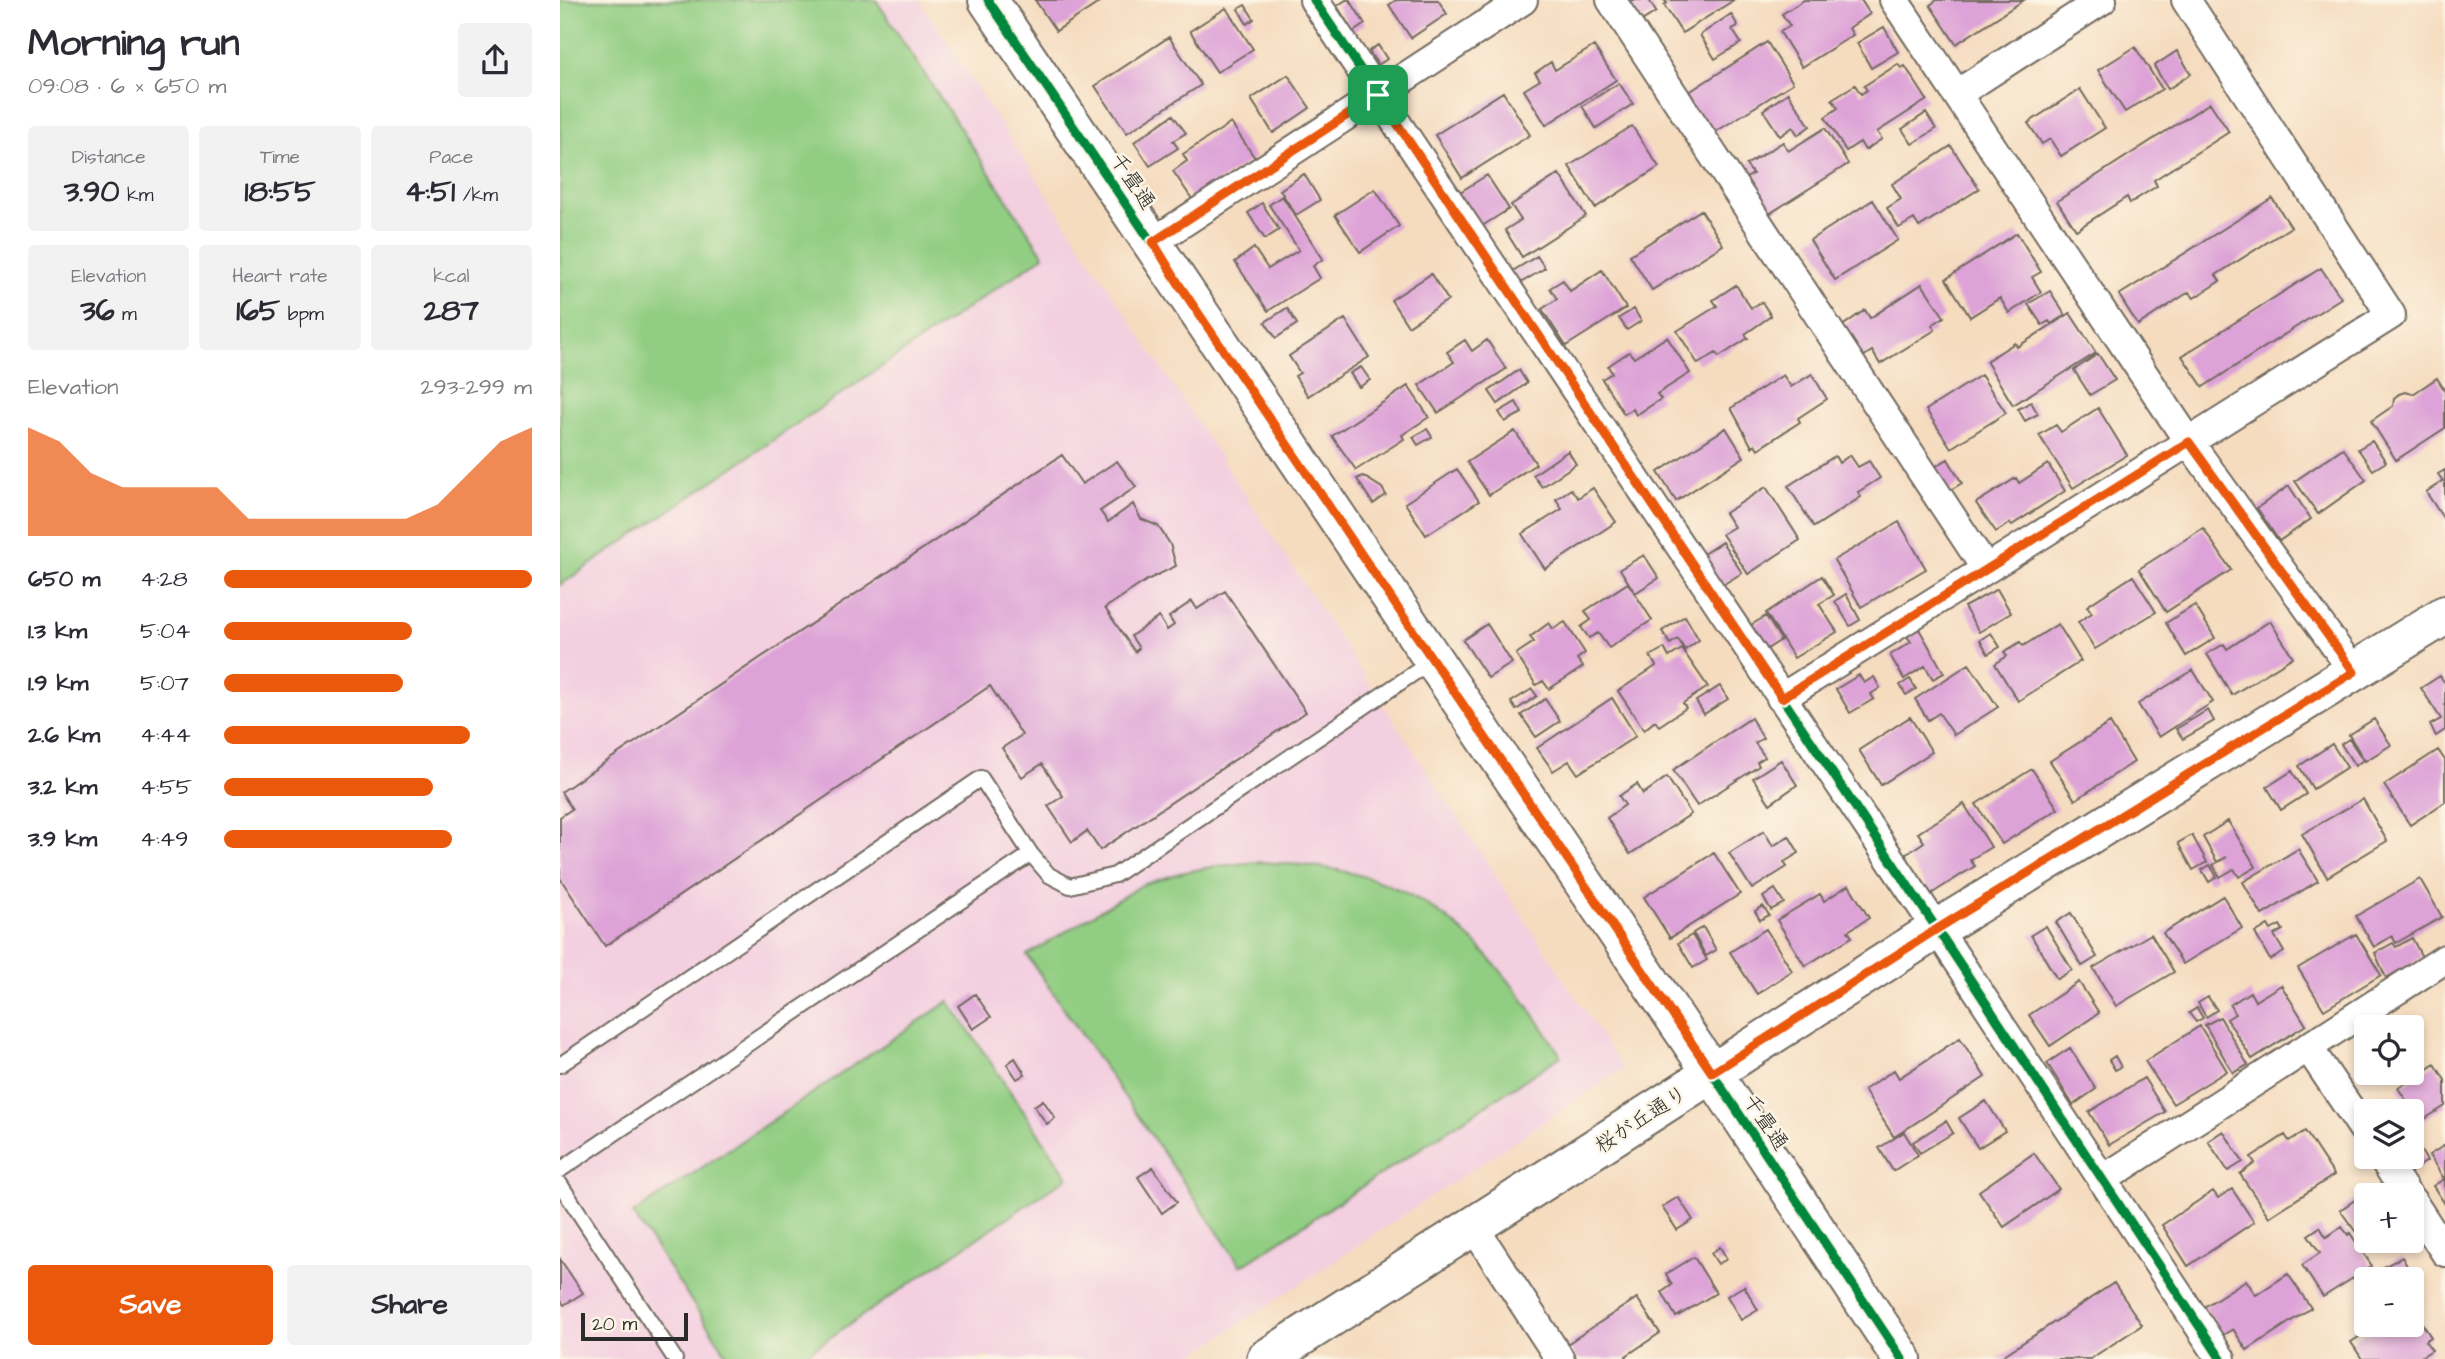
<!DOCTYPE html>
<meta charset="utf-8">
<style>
:root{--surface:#fff;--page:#f2f2f3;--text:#2b2b33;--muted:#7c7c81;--accent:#ea580c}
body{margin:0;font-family:"Architects Daughter","Klee One",sans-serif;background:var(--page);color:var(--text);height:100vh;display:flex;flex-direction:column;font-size:26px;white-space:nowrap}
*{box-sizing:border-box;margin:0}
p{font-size:23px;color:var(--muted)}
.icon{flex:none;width:38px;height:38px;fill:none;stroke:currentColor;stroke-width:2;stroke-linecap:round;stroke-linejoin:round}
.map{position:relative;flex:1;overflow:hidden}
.side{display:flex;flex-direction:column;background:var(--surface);width:560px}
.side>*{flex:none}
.fabs{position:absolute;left:1794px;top:1015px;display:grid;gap:14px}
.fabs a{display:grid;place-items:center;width:70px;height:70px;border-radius:7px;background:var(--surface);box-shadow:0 4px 10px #0003;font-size:35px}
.scale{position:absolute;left:21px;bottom:18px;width:107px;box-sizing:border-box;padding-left:7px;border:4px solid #2b2b2b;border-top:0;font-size:19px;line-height:24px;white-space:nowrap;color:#2b2b2b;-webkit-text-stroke:5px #fcf5e5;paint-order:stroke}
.pin{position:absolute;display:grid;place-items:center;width:60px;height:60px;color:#fff;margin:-30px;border-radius:14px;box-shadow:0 4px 10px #0006}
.round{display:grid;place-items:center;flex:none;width:74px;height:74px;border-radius:7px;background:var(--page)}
.headline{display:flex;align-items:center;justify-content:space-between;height:119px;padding:0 28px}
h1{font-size:38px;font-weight:700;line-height:52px}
.figures{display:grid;grid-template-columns:repeat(3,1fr);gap:10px;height:119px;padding:7px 28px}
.figures div{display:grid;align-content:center;border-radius:7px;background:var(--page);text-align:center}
.figures b{font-size:30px;font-weight:700}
.figures small{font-size:19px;font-weight:400}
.figures p{font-size:19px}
.chart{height:196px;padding:14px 28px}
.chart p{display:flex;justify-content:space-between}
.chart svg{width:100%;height:126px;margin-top:7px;fill:var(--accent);opacity:.7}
.primary-button{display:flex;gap:14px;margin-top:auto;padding:14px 28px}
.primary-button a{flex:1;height:80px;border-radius:7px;background:var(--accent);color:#fff;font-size:28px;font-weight:700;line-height:80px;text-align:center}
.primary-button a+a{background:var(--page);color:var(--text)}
ul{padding:0 28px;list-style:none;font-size:23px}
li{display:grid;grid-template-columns:112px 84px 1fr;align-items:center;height:52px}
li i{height:18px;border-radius:9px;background:var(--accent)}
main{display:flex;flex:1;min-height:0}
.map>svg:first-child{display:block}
.built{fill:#f3cfe0}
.green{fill:#91cd82;stroke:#5e7c56;stroke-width:2}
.building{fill:#dda2d7}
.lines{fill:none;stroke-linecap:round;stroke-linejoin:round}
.lane-casing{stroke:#72695f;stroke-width:18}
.street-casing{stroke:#72695f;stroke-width:32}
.secondary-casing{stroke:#72695f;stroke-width:42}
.lane{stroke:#fff;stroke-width:14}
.street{stroke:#fff;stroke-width:28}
.secondary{stroke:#fff;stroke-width:38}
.cycleway-casing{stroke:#fcf5e5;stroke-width:13}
.cycleway{stroke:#00873e;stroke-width:9}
.route-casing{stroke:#fff;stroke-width:14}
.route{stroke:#ea580c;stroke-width:9}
.labels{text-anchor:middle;stroke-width:5;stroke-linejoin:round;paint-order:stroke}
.street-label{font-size:21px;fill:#2b2b2b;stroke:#fcf5e5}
</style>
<main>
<section class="side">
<div class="headline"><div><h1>Morning run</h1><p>09:08 · 6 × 650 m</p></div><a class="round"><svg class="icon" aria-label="share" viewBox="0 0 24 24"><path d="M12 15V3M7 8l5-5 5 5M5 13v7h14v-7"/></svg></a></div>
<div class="figures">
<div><p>Distance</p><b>3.90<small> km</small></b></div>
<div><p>Time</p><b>18:55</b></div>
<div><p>Pace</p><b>4:51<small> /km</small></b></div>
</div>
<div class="figures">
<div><p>Elevation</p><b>36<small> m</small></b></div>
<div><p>Heart rate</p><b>165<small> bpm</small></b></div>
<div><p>kcal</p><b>287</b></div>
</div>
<div class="chart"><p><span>Elevation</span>293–299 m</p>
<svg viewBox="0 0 160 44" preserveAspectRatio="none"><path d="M0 44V6L10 11L20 22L30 27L40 27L50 27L60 27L70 38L80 38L90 38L100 38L110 38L120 38L130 33L140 22L150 11L160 6V44z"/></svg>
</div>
<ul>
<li><b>650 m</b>4:28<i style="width:100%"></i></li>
<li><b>1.3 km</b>5:04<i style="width:61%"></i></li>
<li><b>1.9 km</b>5:07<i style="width:58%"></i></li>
<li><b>2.6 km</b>4:44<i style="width:80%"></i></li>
<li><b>3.2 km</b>4:55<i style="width:68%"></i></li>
<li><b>3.9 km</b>4:49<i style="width:74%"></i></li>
</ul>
<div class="primary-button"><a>Save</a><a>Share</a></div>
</section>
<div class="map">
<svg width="1885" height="1359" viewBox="0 0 1885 1359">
<rect width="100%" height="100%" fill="#fcf5e5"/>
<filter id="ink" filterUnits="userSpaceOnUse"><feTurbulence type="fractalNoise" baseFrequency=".0143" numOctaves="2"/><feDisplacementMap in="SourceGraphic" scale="14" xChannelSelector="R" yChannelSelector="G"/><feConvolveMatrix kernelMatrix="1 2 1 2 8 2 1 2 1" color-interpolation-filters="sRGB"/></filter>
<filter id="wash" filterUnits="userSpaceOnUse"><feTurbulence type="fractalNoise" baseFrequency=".00686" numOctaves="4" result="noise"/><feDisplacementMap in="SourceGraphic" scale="28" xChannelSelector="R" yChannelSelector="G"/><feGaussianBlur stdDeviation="1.57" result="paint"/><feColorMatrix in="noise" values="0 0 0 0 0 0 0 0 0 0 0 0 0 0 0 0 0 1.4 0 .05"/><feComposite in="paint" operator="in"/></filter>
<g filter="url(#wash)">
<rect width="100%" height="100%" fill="#f5dcbf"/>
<path class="built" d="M0,0H359L1063,1069L627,1359H432L424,1355L416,1359H0Z"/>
<path class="green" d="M0,0H316L484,256L0,585Z
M699,862C731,864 764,866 795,874C893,898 950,975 1001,1056L681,1266L467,955L582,885L620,873L656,866Z
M389,1001L508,1177L238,1359H170L73,1214Z"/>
<g id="blocks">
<path class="building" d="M475,0H543L496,31Z
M786,0H790L805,24L793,32L777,6Z
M836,0H878L887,14L851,38L829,5Z
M1072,0H1089L1096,12L1080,22L1068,3Z
M1104,0H1174L1122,33L1104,5L1107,3Z
M1244,0H1301L1310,14L1289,28L1293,35L1242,67L1220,32L1230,26L1222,14Z
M1377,0H1464L1396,44L1370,5Z
M685,5L694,19L687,24L678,9Z
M666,8L693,49L657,72L630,31Z
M1171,14L1178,26L1172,29L1181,43L1155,59L1140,35Z
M1324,27L1338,52L1311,68L1297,43Z
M609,37L641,85L567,133L535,86Z
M1207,42L1233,83L1149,136L1123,96Z
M818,45L827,59L818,65L809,51Z
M1034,46L1056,80L986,125L964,90L980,80L975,73L991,62L995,70Z
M1575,47L1602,89L1565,112L1538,70Z
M1617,51L1631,74L1608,89L1594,66Z
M1338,64L1341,68L1345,66L1367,100L1317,132L1322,139L1305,150L1300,142L1286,151L1265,117L1278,108L1272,99L1295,85L1301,94L1307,90L1304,86Z
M728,75L750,108L713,133L691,99Z
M1059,83L1073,104L1036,128L1022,106Z
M1520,89L1545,128L1501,156L1490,139L1482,144L1468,123Z
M943,92L970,135L902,178L875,135Z
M1228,93L1250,126L1238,135L1233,127L1220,136L1203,110Z
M1650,103L1669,132L1594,180L1597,186L1570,203L1567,197L1516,230L1497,201Z
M1366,113L1376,129L1352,144L1342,129Z
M613,115L626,133L613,141L618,148L590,166L574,142Z
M671,123L695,158L632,199L613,171L627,161L623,154Z
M1072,126L1099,167L1035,208L1009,166Z
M1265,128L1288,164L1209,214L1186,178L1193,174L1186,165L1223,142L1228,151Z
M1391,146L1419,189L1359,227L1354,219L1339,228L1327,208L1341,199L1332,184Z
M744,174L760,200L736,215L720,190Z
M999,174L1026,216L962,257L945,230L961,220L951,205Z
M927,175L949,209L919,228L897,194Z
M815,189L839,226L800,252L775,215Z
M722,196L763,259L753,266L760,278L708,311L675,262L694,248L708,269L739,250L709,205Z
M1712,198L1731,227L1656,275L1660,281L1634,298L1629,292L1578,325L1559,295Z
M1313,200L1338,240L1275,280L1250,240Z
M702,203L719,230L705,239L688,213Z
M1141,210L1163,245L1092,290L1070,255Z
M1457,233L1481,272L1472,277L1481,292L1449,313L1440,298L1410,317L1386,279Z
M977,256L985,268L951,289L943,277Z
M1761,268L1781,298L1643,387L1622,356Z
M1042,270L1066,308L1006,346L982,309L997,299L990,288L1003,280L1010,291Z
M871,274L888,300L848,326L831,300Z
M1362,284L1384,317L1372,325L1375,330L1320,364L1312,351L1298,360L1278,329L1305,310L1310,318Z
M1176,285L1191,308L1202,302L1211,316L1185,334L1188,338L1159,357L1156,353L1138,364L1117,331L1157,306L1153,300Z
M1490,291L1505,315L1491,324L1489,321L1482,325L1468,304Z
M727,308L737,324L716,338L705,322Z
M1074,309L1081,321L1067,330L1059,318Z
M1510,313L1536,353L1453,405L1426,361L1455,343L1457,347Z
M785,319L809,357L748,396L735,376L740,373L729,356Z
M1107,337L1130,373L1097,394L1101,399L1076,415L1073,409L1064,414L1042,379L1052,373L1048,366L1069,352L1074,358Z
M905,340L912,351L927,340L946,369L878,413L859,385L894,362L887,352Z
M1538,354L1555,380L1530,395L1514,370Z
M801,367L810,380L799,387L790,373Z
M959,370L967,383L938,404L929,391Z
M1252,374L1267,399L1238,418L1240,422L1198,449L1195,444L1192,447L1171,408L1223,375L1231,387Z
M1421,375L1446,413L1391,448L1366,410Z
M1877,378L1885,391V428L1836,460L1811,421L1833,406L1834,398L1839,394L1845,392L1853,394Z
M848,386L869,417L842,435L844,439L796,470L772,436Z
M956,402L962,413L945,422L939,412Z
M1471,402L1478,414L1465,421L1458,409Z
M1538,408L1567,455L1513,488L1479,435L1496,425L1501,432Z
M1166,428L1184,457L1116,501L1098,472Z
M867,429L872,437L858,445L853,437Z
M955,431L976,464L929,495L907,462Z
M1812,441L1826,462L1813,470L1798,449Z
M1783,448L1806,480L1758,514L1735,481Z
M1008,451L1016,464L982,487L973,475Z
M502,455L522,484L557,461L576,487L540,511L548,522L573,504L581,519L598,526L610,544L616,566L587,580L545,608L575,652L579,648L571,636L599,617L607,630L614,625L609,617L632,601L637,609L665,591L746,712L540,850L527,831L512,842L488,806L503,796L482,764L462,777L442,748L462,735L430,686L45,946L0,878V817L12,809L1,792Z
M1290,455L1298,467L1309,461L1320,478L1298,492L1301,497L1254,527L1228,486L1275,456L1279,463Z
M1388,459L1402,483L1387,492L1373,468Z
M1488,464L1505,491L1452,525L1450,523L1436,532L1416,503L1456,478L1459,483Z
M897,469L919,501L866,535L845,503Z
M1885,470V521L1866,492L1883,481L1878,474Z
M803,476L822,488L826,495L813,504L797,479Z
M1729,486L1751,519L1719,541L1697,508Z
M1206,487L1240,540L1188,574L1162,534L1174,527L1165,513Z
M1033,488L1056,522L985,569L962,534L1002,509L996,499L1011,489L1018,498Z
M1339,522L1366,569L1301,607L1274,560Z
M1643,528L1671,570L1606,612L1579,569Z
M1162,542L1182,573L1159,587L1140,556Z
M1084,555L1099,578L1075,593L1060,569Z
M1262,576L1274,595L1259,604L1277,632L1234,658L1206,613Z
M1573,576L1596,612L1535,649L1518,622L1532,613L1527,606Z
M1068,583L1092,620L1049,648L1038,633L1029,638L1021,627L1031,620L1025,611Z
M1437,589L1451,613L1419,632L1404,607Z
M1286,594L1300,620L1290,626L1275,601Z
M1635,605L1655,638L1626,656L1606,623Z
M1125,616L1139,640L1125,650L1118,639L1110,644L1102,631Z
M1206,616L1221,640L1201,653L1186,628Z
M1710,621L1733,657L1672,695L1647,654L1664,644L1667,649Z
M1005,622L1025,653L1017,659L1023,667L989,689L983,681L976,685L956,654L974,642L970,637L989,623L993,629Z
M927,624L952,663L928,678L903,640Z
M1498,624L1521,661L1458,701L1435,664L1447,656L1444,652L1460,642L1463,646Z
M1359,629L1384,673L1373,679L1365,666L1344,679L1330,655L1351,642L1347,636Z
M1431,633L1440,647L1428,654L1420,640Z
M1104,648L1109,657L1122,649L1148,687L1123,703L1126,708L1099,726L1095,721L1084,730L1058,691L1096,666L1090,656Z
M1409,664L1438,707L1394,735L1379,713L1368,720L1355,699Z
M1633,670L1653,702L1599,737L1578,704Z
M1299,675L1304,683L1314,677L1320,688L1311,694L1314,699L1290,713L1276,689Z
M1880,676L1885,683V730L1876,736L1870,725L1881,719L1861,688Z
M1350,679L1356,689L1346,695L1340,685Z
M1160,686L1168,699L1144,714L1136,701Z
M972,689L977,696L956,710L951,702Z
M1052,698L1076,736L1018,774L1009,761L993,771L977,748Z
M985,699L1000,721L976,737L961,715Z
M1648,710L1654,721L1623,739L1616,729Z
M1350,717L1372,752L1321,785L1299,750Z
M1191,718L1203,738L1195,743L1205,757L1197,762L1199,766L1137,806L1113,770Z
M1814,719L1831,745L1805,761L1789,735Z
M1550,723L1574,762L1515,800L1490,761Z
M1789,739L1803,760L1795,766L1781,744Z
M1772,744L1787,767L1753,789L1739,766Z
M1878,750L1885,760V802L1850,825L1824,785Z
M1221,760L1237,785L1210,804L1193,778Z
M1472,769L1498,809L1442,844L1416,804Z
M1732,771L1746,794L1721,810L1707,787Z
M1107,777L1131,814L1070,854L1047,818L1065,805L1059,796L1077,784L1083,794Z
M1803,799L1827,841L1767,877L1742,834Z
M1404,804L1431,847L1410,860L1415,866L1371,894L1345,855L1364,842L1358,833Z
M1668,821L1696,867L1679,877L1674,869L1660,877L1653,865L1667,857L1657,862L1643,837Z
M1204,831L1213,846L1229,836L1239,853L1224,862L1227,867L1192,889L1169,853Z
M1632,835L1647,862L1633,870L1618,843Z
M1738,849L1758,881L1702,915L1683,882Z
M1154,853L1180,894L1110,938L1084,897Z
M1650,865L1657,877L1649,882L1642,870Z
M1860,879L1882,917L1836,943L1832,936L1814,947L1796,916Z
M1289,885L1309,918L1288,931L1292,937L1245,966L1217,920L1260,894L1264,901Z
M1215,889L1224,903L1211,910L1203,897Z
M1663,896L1682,928L1623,964L1603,933Z
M1203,906L1209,915L1200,920L1195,911Z
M1511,913L1537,957L1522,966L1496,922Z
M1708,925L1711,930L1720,925L1723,930L1714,935L1724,952L1710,960L1695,933Z
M1486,926L1512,970L1497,979L1471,935Z
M1143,927L1156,950L1146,956L1133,933Z
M1206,929L1232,971L1197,994L1170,952Z
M1591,934L1614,972L1556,1006L1533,968Z
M1796,934L1821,975L1764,1010L1738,968Z
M1132,935L1147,960L1133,968L1118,943Z
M1852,938L1862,957L1826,978L1815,953L1833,943L1836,947Z
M1519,982L1539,1013L1490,1046L1469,1015Z
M1721,985L1746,1025L1692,1059L1667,1019L1675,1014L1670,1005L1690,992L1695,1001Z
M415,994L431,1017L413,1029L398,1006Z
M1648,997L1657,1010L1646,1017L1638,1003Z
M1637,1008L1643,1018L1636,1022L1629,1013Z
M1660,1017L1688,1065L1673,1073L1645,1025Z
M1640,1026L1667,1071L1613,1104L1585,1061Z
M1400,1038L1425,1077L1334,1137L1304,1090L1334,1070L1339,1078Z
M1510,1048L1536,1089L1513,1105L1487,1063Z
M1555,1056L1561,1067L1555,1070L1549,1060Z
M455,1058L465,1074L457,1079L447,1064Z
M1875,1064L1885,1080V1106L1852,1127V1111H1840L1850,1106L1838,1088Z
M1584,1078L1605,1112L1549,1145L1529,1112Z
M483,1100L495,1118L487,1124L474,1106Z
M1426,1101L1445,1131L1418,1148L1399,1118Z
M1386,1121L1393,1133L1360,1153L1353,1142Z
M1663,1131L1683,1162L1668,1171L1648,1141Z
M1745,1131L1774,1175L1709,1217L1680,1174L1695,1163L1691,1157L1725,1135L1729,1141Z
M1344,1132L1358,1155L1333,1171L1319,1148Z
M1852,1136L1867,1161L1845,1176L1833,1157H1852Z
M1885,1145V1204L1873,1186L1884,1179L1869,1155Z
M1474,1153L1499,1189L1444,1227L1419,1191Z
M593,1167L617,1202L602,1213L578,1177Z
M1672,1189L1694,1222L1628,1266L1602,1225L1653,1191L1658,1198Z
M1805,1193L1806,1224L1795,1231L1780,1210Z
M1118,1197L1133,1220L1117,1230L1102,1207Z
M1760,1227L1766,1237L1782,1227L1788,1235L1790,1233L1812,1266L1763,1297L1742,1265L1760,1253L1748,1235Z
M1160,1247L1167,1259L1158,1264L1151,1253Z
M1134,1257L1156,1293L1116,1317L1102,1292L1112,1285L1106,1274Z
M1842,1257L1863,1295L1852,1301V1279H1821L1816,1271Z
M0,1259L23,1293L4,1305L0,1299Z
M1728,1274L1751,1308L1687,1350L1673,1329L1663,1335L1644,1307L1686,1280L1696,1295Z
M1554,1283L1582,1325L1530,1359H1438Z
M1184,1286L1198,1310L1181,1320L1167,1296Z
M1077,1298L1100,1333L1066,1356L1068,1359H1017L1007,1344Z
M1852,1308L1871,1337L1865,1341L1872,1350L1858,1359H1802L1791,1342L1818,1325H1852Z"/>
</g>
</g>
<g filter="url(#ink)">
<use href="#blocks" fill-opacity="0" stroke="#72695f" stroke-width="2"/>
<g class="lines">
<g class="lane-casing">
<path id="lane" d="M0,1065L421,778L471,854
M0,1170L471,854L489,875L510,886L555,875L872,661
M0,1184L115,1359"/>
</g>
<g class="street-casing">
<path id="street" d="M754,0L1377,929L1661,1359
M1051,0L1426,569
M1334,0L1629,442L1794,672
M1397,94L1542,0
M593,242L963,0
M1221,698L1831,315L1626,0
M1748,1047L1806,1133
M1822,1157L1847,1195
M1542,1180L1885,959
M1852,1201L1885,1252
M913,1226L1000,1359"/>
</g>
<g class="secondary-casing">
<path id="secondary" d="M428,0L1152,1073L1342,1359
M706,1359L1377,929L1885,615"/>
</g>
<use href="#lane" class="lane"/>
<use href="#street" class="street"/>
<use href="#secondary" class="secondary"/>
<g class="cycleway-casing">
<path id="cycleway" d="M428,0L1152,1073L1342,1359
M754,0L1377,929L1661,1359"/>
</g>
<use href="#cycleway" class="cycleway"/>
</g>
</g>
<g class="lines" filter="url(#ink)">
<g class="route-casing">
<path id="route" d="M818,95L1222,698L1629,442L1794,672L1377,929L1152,1073L620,286L593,242Z"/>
</g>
<use href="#route" class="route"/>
</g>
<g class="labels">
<g class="street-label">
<text transform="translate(573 181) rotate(56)" y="7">千畳通</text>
<text transform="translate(1081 1119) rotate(-33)" y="7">桜が丘通り</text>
<text transform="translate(1206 1122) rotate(56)" y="7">千畳通</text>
</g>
</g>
</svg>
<div class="fabs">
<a><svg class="icon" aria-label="locate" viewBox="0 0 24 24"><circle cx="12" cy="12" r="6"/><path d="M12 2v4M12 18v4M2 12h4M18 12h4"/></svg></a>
<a><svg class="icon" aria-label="layers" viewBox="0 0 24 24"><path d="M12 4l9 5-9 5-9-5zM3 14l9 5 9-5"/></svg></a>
<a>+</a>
<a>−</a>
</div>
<div class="scale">20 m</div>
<div class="pin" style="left:818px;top:95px;background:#1e9e55"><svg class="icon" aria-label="arrive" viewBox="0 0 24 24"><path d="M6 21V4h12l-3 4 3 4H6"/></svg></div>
</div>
</main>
